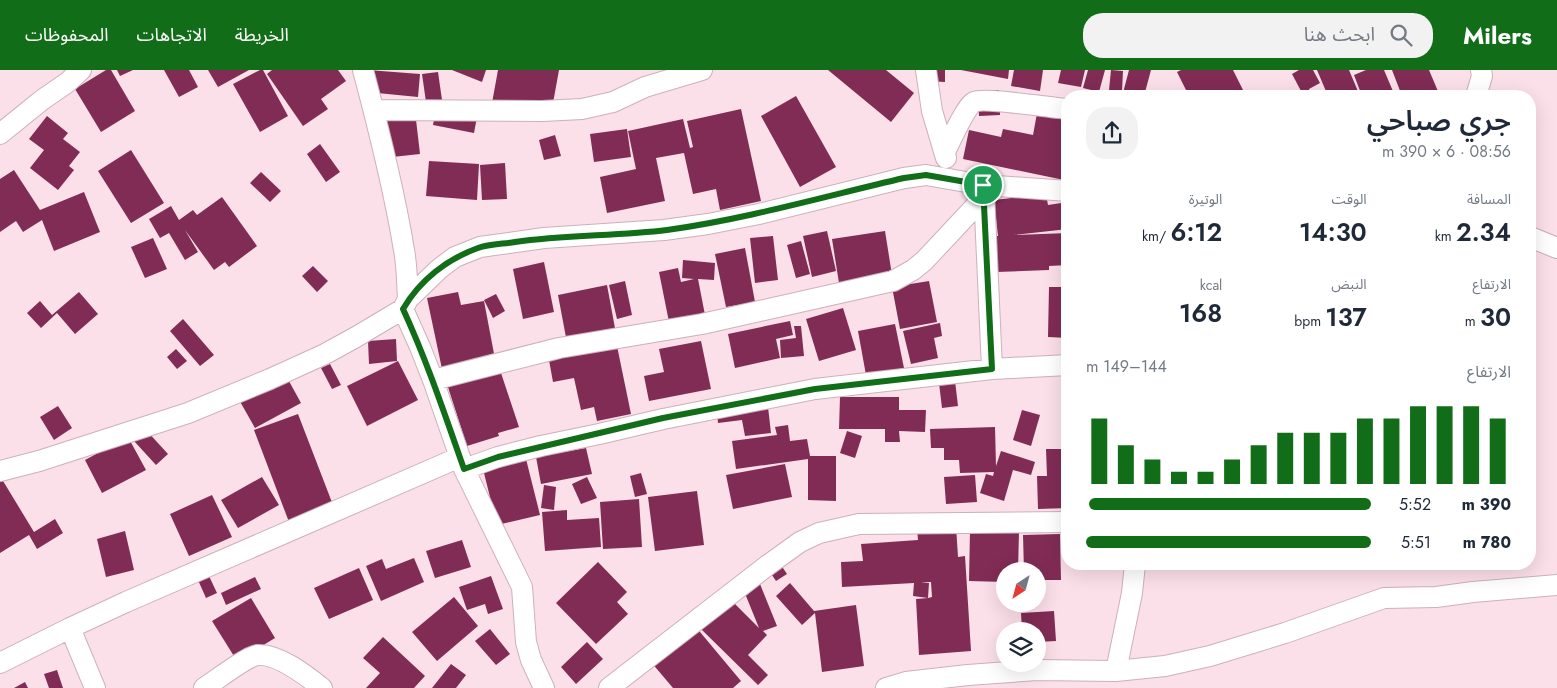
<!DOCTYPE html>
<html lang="ar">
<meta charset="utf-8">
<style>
:root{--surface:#fff;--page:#f2f2f3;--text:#1f2937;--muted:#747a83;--accent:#126d19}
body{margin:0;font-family:Jost,"Noto Sans Arabic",sans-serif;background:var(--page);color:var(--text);direction:rtl;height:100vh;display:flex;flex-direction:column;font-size:19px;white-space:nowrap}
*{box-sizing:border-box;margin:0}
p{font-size:16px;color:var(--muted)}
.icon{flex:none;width:28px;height:28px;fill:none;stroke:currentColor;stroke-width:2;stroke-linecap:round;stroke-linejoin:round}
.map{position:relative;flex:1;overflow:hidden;direction:ltr}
.drawer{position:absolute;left:1061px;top:20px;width:475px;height:480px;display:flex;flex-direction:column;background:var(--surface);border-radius:20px;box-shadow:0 5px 20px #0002;direction:rtl}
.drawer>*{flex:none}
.needle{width:32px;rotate:216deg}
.fabs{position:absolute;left:996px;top:492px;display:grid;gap:10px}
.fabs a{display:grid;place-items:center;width:50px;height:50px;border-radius:50%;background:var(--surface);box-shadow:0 5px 20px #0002;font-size:25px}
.pin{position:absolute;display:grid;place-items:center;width:42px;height:42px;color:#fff;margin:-21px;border:2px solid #fff;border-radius:50%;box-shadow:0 1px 5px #0007}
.round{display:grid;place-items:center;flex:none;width:52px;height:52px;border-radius:20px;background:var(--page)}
.head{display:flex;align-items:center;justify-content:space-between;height:85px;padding:0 25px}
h1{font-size:28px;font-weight:600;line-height:38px}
.stats{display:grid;grid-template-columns:repeat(3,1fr);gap:8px;height:85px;padding:5px 25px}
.stats div{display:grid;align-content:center}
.stats b{font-size:25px;font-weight:600}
.stats small{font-size:14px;font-weight:400}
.stats p{font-size:14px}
.chart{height:140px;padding:10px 25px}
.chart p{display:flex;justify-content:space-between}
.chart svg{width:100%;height:90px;margin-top:5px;stroke:var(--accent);stroke-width:6}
ul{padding:0 25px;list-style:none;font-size:16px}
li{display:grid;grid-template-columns:80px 60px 1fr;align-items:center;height:38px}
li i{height:12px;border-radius:6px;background:var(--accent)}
header{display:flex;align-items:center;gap:30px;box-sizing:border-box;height:70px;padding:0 25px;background:var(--accent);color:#fff}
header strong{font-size:24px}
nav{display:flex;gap:28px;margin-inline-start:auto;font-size:18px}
.search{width:350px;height:45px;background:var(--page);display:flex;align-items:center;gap:12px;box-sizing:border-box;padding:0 18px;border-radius:20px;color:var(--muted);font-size:19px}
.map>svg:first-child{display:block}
.building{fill:#812c55;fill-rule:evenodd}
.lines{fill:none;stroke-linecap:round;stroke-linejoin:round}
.street-casing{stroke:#ccb1bb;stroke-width:22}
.street{stroke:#fff;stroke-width:20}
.route-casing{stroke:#fff;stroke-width:10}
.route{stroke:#126d19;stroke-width:6}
</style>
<header>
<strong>Milers</strong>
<div class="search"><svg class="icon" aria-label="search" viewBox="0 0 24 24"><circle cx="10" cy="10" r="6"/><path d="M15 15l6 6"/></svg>ابحث هنا</div>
<nav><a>الخريطة</a><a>الاتجاهات</a><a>المحفوظات</a></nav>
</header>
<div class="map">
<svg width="1557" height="618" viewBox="0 0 1557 618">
<rect width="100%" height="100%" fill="#fbdfe9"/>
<path class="building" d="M106,0H111L135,41L101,62L75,19Z
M117,0H133L120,6Z
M164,0H189L198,17L179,27Z
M208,0H249L218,17Z
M260,0H263L288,46L260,62L233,14Z
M272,0H338L346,11L321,29L328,39L303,56L267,4Z
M368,0L420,4L418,27L367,22Z
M452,0H486L482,12Z
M498,0H559L551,44L492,33Z
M828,0H886L914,23L891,52Z
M925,0H945V12L924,11Z
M961,0H1009L1008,9Z
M1014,0H1043L1040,21L1011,16Z
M1061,0H1085L1081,17L1058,13Z
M1088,0H1105L1099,22L1083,18Z
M1111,0L1123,1L1122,21L1109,20Z
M1129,0H1151L1144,26H1134L1123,23Z
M1181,0H1233L1244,22L1235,26H1189L1177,2Z
M1299,0H1313L1320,13L1309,19L1311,26H1289L1301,21L1292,4Z
M1317,0H1349L1360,26H1328Z
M1366,0H1384L1395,26H1362L1354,5Z
M1392,0H1429L1440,26H1402Z
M438,2L442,30L426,32L422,4Z
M999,20L1000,45L979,46L978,21Z
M796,26L836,97L800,117L761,46Z
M1040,27L1068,32V94L1064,110L963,89L969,60L1001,67L1003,59L1033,65Z
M436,39L477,47L474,63L433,55Z
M741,39L761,131L720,140L716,119L693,124L684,83L656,88L665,131L607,143L600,107L636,99L628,61L683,49L690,78L693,77L687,51Z
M415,41L420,84L383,88L379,45Z
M47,46L68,63L63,69L80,82L69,96L74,100L58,120L30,98L44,80L29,69Z
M627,59L631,87L594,92L590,64Z
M555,65L561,86L544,90L539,70Z
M320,74L340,102L326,112L307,84Z
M131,80L164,133L131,153L98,101Z
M429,91L479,94L477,130L426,126Z
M505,93L507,129L482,130L480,95Z
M14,100L40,140L84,122L100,162L54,181L42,150L23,162L16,151L0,162V109Z
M261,102L281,121L270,132L250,113Z
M1046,124L1048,135L1068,132V159L1013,165L1068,163V195L1049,196V200L996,202L995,166H998L994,130Z
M222,127L257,176L229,197L225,192L214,200L185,160L198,182L185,190L169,163L160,168L149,149L171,136L179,150L193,140L197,145Z
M827,161L836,201L812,207L803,166Z
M885,161L892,205L839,213L832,169Z
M773,166L778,210L755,213L750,168Z
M153,168L167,199L145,208L131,177Z
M801,171L810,204L796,208L787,175Z
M745,178L755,232L726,237L715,184Z
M683,190L715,193L714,210L698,209L705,245L669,252L659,202L678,198L681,212L694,209L682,208Z
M544,192L554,242L523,249L513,199Z
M313,196L328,211L317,222L302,206Z
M625,211L632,245L617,249L609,215Z
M929,211L937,252L900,259L892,217Z
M607,215L617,269L568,278L558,225Z
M1049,217H1068V268L1048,267Z
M79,222L98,244L75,264L57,243L41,258L27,243L40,231L52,245Z
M458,222L461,235L484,231L495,289L442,299L427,228Z
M496,224L505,241L493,248L484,230Z
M843,238L856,280L819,291L806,249Z
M183,249L214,285L200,296L170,261Z
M790,251L793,265L776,269L780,288L735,298L728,264Z
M940,253L942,266L934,268L938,288L911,294L903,261Z
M895,254L904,298L866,305L858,261Z
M794,256H801L804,286L781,288L780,270L796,268Z
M396,269L397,291L369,294L368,271Z
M701,271L711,319L649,331L644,306L664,302L659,279Z
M617,276L631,344L597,351L594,337L581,340L574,308L553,312L549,290Z
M176,279L187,291L177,299L167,287Z
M398,291L418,330L367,356L347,316Z
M330,294L341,315L332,319L321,298Z
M498,294L519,357L498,363L499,366L467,376L446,311Z
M284,302L301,333L255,358L238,328Z
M955,311L958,336L942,338L939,313Z
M840,327H899V340H926L925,362L899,361L900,372H885V359H839Z
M58,336L72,358L54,370L40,347Z
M768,337L771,363L745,366L742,350L718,353L717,343Z
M1022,340L1040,345L1031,376L1013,370Z
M298,344L333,435L289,452L254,360Z
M788,355L790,371L807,369L810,386H836V431L808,430V389L736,399L732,371L777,365L775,357Z
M995,357L996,396L1001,381L1035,392L1031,405L1013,400L1004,431L980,423L986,404L993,406L994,402L960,403L959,390H944V378H931L930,359Z
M146,360L168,384L156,395L134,371Z
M847,361L862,366L855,388L840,383Z
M128,367L146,400L102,423L85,390Z
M586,378L592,404L541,414L536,387Z
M1046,379H1068V438L1038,439L1037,406H1047Z
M525,385L540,445L497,455L482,395Z
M785,394L792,427L733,439L726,405Z
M641,403L647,424L635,427L630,406Z
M975,405L977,432L946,434L944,407Z
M0,406L34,462L55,449L63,463L37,479L29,465L0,483Z
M262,407L279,435L238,458L221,430Z
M587,407L597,428L581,434L572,414Z
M544,415L556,417L554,440L541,438Z
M697,421L704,475L655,481L648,427Z
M212,425L232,467L189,486L170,444Z
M639,429L642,477L603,479L600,432Z
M567,440V450L599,448L601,477L545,481L542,442Z
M956,456L958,487L965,486L971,581L919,585L916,529L928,528L913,526L914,513L842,517L841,492L863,491L861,474L918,470L917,458ZM921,512H931L932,527L928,528L929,513Z
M125,461L134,500L106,507L97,469Z
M970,461L1019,462L1018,501H1005V512L969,511Z
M1060,464L1061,510H1038V501H1024L1023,465Z
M462,470L471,497L435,508L426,481Z
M414,488L424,512L381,531L366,496L382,489L386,499Z
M777,489L787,504L776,511L766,496Z
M598,492L627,522L617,532L628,544L596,574L556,533Z
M359,498L373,530L329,549L314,518Z
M209,506L217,523L206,528L198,510Z
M491,506L503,539L488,544L485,534L467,540L459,517Z
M255,507L261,519L226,535L221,523Z
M790,513L814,541L856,535L864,596L822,602L815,543L802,555L776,526Z
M760,514L777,556L763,561L767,565L748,585L768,605L758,615L701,559L730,529L759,558L744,521Z
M454,527L478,556L437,591L412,562Z
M251,528L275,568L237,591L212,551Z
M1054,541L1056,571L1038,572V561H1022L1021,543Z
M695,556L741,611L733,618H673L651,592Z
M490,559L510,584L496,595L475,571Z
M383,567L425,606L414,618H366L380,603L363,588Z
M587,572L603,589L576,614L561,597Z
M451,594L466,605L456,618H432Z
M57,600L63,618H49L44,604Z
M25,612L28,618H14Z"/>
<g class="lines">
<g class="street-casing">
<path id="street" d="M363,0C379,60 394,119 404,180C407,196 407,213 408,229
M926,0L932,41L946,88
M1476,26L1482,6L1481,0
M374,40L542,41L582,39L613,32L645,17L702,0
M0,64L42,30L68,12L81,0
M945,82C949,74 967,34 974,32C985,27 1051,38 1068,39
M984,121L992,299
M1530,167L1557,178
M403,239L420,277L433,310L464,399L522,517L526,572L531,590L544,618
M433,310L559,278L702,254L893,211L913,200L924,191L984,127
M464,399L498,387L541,376L599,364L663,349L815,319L992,299L1068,295V297
M0,401L39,391L188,343L270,309L325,284L356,267L403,239L408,229L439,199L455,187L480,177L544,168L664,160L708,154L759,144L904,108L926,105L983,115L1068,121
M70,558L95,618
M0,593L70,558L126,532L460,387
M1116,601L1132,523L1135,494
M204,618C215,611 246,587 257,585C278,583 307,606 322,618
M609,618L768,495L800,472L819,463L859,454L1068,452
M886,618L906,612L968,605L1037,600L1116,601L1165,596L1210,586L1285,563L1384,528L1436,527L1473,522L1557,515"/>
</g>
<use href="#street" class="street"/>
</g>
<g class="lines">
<g class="route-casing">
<path id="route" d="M926,105L983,115L992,299L815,319L663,348L498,387L464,399C445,345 427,291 403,239C420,210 447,189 478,178C489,174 503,174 515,172C566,165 617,166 667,160C747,149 826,126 904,108Z"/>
</g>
<use href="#route" class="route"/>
</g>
</svg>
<div class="fabs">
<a><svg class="needle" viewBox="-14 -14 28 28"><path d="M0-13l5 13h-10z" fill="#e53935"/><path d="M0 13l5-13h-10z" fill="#747a83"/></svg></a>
<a><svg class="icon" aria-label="layers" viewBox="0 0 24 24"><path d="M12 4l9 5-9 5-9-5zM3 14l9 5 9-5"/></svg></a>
</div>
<div class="pin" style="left:983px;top:115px;background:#1e9e55"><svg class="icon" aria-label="arrive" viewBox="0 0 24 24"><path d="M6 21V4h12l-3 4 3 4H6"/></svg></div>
<section class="drawer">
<div class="head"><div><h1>جري صباحي</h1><p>08:56 · 6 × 390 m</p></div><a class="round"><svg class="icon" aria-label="share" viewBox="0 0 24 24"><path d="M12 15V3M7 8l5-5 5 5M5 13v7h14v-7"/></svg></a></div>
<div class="stats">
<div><p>المسافة</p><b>2.34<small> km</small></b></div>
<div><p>الوقت</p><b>14:30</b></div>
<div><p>الوتيرة</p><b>6:12<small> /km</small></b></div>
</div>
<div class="stats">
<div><p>الارتفاع</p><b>30<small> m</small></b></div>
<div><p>النبض</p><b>137<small> bpm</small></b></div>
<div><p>kcal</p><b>168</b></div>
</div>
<div class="chart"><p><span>الارتفاع</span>144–149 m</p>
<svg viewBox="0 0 160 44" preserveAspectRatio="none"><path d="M5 44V12M15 44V25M25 44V32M35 44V38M45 44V38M55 44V32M65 44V25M75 44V19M85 44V19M95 44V19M105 44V12M115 44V12M125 44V6M135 44V6M145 44V6M155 44V12"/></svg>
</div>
<ul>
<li><b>390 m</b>5:52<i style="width:99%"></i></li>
<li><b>780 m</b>5:51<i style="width:100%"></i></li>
</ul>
</section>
</div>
